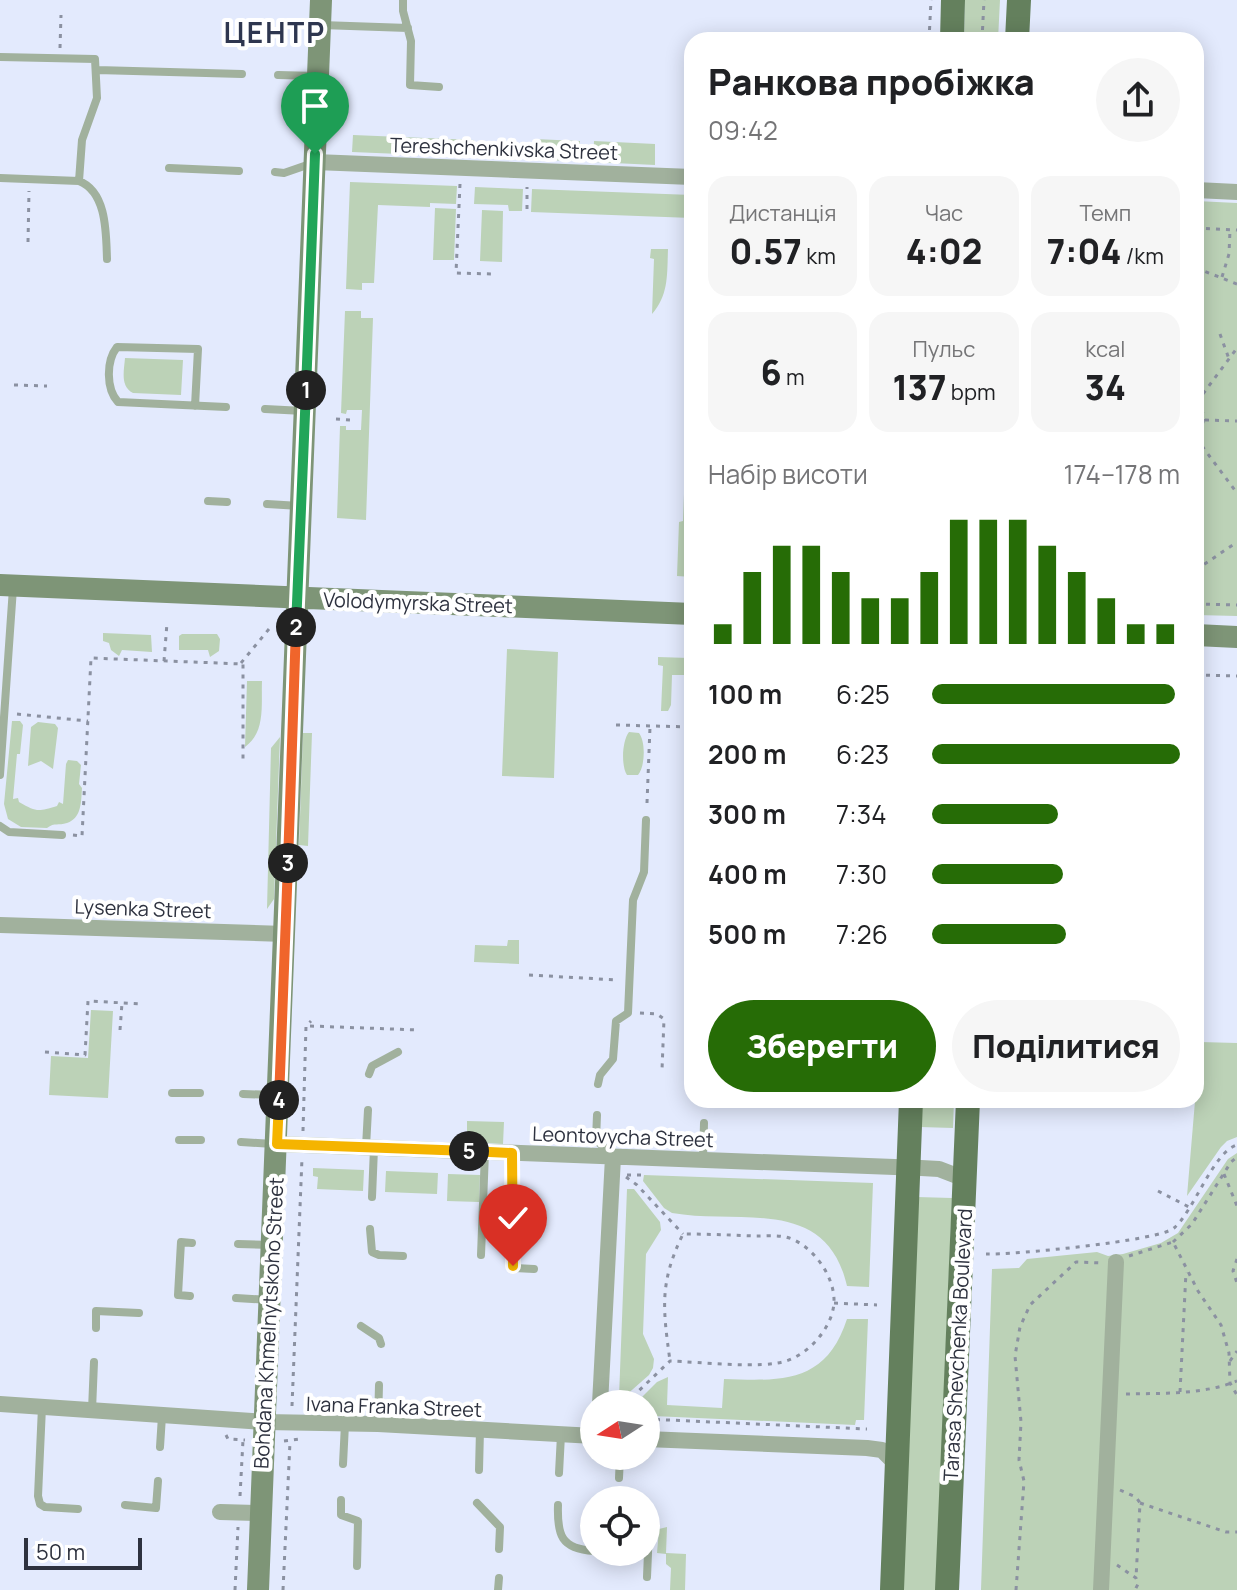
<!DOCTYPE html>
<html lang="uk">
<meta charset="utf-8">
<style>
:root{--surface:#fff;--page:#f6f6f6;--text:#202124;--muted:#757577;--accent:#266c06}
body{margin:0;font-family:Manrope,sans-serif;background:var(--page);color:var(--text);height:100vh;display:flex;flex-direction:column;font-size:30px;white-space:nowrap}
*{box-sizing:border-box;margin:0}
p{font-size:26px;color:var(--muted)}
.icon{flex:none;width:44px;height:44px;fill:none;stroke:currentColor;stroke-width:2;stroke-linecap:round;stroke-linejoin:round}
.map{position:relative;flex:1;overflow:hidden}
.details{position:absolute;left:684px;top:32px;width:520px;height:1076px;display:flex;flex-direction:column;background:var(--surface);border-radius:24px;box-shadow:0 4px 20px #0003}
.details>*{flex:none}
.needle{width:52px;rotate:258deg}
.fabs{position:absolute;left:580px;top:1390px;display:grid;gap:16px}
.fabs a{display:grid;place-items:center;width:80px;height:80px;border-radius:50%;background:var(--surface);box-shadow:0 4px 20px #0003;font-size:40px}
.scale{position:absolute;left:24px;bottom:20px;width:118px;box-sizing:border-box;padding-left:8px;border:4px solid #2e323f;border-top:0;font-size:22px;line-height:28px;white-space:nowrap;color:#2e323f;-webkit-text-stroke:6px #fff;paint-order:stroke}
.pin{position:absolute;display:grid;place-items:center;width:68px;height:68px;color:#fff;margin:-82px -34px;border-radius:50% 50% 50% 0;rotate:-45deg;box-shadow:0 0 8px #0007}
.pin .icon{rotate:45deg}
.km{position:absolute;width:40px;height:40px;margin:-20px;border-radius:50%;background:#222;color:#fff;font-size:22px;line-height:40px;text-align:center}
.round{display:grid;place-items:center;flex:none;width:84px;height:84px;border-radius:42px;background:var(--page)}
.summary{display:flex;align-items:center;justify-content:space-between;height:136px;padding:0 24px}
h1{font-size:36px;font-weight:800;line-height:60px}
.metrics{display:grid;grid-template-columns:repeat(3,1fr);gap:12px;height:136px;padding:8px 24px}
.metrics div{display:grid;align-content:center;border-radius:20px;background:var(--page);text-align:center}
.metrics b{font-size:34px;font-weight:800}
.metrics small{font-size:22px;font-weight:400}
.metrics p{font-size:22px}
.chart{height:224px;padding:16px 24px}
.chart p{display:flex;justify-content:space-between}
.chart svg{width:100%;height:144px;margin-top:8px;stroke:var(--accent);stroke-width:6}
.action{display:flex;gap:16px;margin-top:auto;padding:16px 24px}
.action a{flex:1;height:92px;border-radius:48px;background:var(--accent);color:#fff;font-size:32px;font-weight:800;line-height:92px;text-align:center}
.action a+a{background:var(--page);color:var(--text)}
ul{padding:0 24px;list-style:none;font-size:26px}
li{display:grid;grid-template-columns:128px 96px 1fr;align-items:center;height:60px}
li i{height:20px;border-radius:10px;background:var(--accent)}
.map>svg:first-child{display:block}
.green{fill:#bcd2b7}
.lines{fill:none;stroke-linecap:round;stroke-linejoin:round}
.path{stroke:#8b91a1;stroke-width:3;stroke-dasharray:4 6;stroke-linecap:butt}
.lane{stroke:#a1b19d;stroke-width:8}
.street{stroke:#a1b19d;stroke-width:16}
.secondary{stroke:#7e9577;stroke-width:22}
.primary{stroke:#64805d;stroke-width:24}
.split-1-casing{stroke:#fff;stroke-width:16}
.split-2-casing{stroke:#fff;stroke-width:16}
.split-3-casing{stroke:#fff;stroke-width:16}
.split-4-casing{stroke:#fff;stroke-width:16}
.split-5-casing{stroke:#fff;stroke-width:16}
.split-6-casing{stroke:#fff;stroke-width:16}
.split-1{stroke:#22a559;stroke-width:10}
.split-2{stroke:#22a559;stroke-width:10}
.split-3{stroke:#f0652b;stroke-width:10}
.split-4{stroke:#f0652b;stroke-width:10}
.split-5{stroke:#f5b400;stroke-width:10}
.split-6{stroke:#f5b400;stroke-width:10}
.labels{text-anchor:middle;stroke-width:8;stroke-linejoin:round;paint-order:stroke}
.street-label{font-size:20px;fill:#2e323f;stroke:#fff}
.district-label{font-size:28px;font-weight:bold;letter-spacing:2px;fill:#2e364f;stroke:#fff}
</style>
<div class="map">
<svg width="1237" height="1590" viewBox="0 0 1237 1590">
<rect width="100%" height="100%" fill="#e3eafd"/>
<path class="green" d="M965,0H1000L998,40H964Z
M353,135L474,140L473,157L352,152Z
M534,139L580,141V161L533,160Z
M594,141L655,144V165L593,162Z
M350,182L457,186L456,204L430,203V207L378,205L374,283H362V290L346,289Z
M475,187L523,189L522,211H509L508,205L474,204Z
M532,189L692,195V218L531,212Z
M1196,201L1237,203V616L1196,615Z
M435,208L456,209L454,260H433Z
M482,210L503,211L502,262L480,261Z
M651,249H668C667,274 669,295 652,314L654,259L650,258Z
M345,311H361V318H373L366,520L337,518L340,426H346V430H361L362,410H347L346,414L341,413Z
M125,358L183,360L181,395L133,393C120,386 124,371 125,358Z
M687,413H692V577L677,576L679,522L683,521Z
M103,633L151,635L152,652L122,650L119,656L111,650L109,643L103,641Z
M182,634H217L220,639L219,651L210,657L208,650H179V636Z
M507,649L558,652L554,778L502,776Z
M658,657L689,658V670H685V675H672L671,705L668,711H661L663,666L658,665Z
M247,681H262C261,704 266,732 245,747Z
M12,721H20L23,725L20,754H17L13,799L18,798L19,802C37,812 37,812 57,806L59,802L63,804L66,764L68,760L77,761L81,765L79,784L82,788C81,801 82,818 67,823C58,826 55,822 47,828L21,827L8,819L4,804Z
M38,722L55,724L58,728L53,769L41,761L28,766L31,727Z
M629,732L639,733C646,742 645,767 638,775H627C621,766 622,741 629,732Z
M303,733H312L308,846L299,845Z
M280,737L274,899L267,909L271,748Z
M508,940H519V964L474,962L475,945L507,946Z
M91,1010L113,1011L108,1098L49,1095L51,1056L88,1058Z
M1200,1042L1237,1043V1137L1227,1141L1221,1147L1187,1196Z
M921,1100H954L953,1128L920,1127Z
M467,1121L504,1122L503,1144L467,1142Z
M1237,1153V1590H981L992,1269L1019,1268L1027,1259L1097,1252L1108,1256L1123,1254L1161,1243L1178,1233L1228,1159Z
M313,1168L364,1170L363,1191L317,1189L318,1177L313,1176Z
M386,1171L438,1173L437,1194L385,1192Z
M448,1174L480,1175L479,1202L447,1201Z
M644,1175L873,1183L869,1287L847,1286C826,1195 740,1225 672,1213L664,1208L643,1181Z
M627,1189H634L660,1222L661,1230L646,1254L643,1334L654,1359L653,1368L649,1375L624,1397H619Z
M917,1197L952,1198L936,1590H901Z
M847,1319H868L864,1420H856L855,1425L653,1416L652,1411H646V1404H635L657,1382L668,1377L667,1405L722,1408L724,1379C781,1381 826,1384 847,1319Z
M667,1527L666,1553L686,1554L685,1590H670L671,1568L666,1564V1554L657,1553L659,1529Z"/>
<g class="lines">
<path class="path" d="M929,40L931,0
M982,40L984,0
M60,48L61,15
M460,184L456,273L495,274
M527,209V187
M1196,228L1237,230
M28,242L29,191
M1196,268L1237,284
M1222,277L1229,254L1230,230
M1220,334L1229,359
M14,385L47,386
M1196,401C1206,412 1206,424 1196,435
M1197,402L1237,348
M336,419L350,420
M1205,420L1237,421
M1196,438L1237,493
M1196,570L1237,542
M1196,604L1237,605
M164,661L167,623
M241,663L269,629
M1196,675L1237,676
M17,714L88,721
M616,725L692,727
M647,803L650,727
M73,835L82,836L91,658L243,664V761
M529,975L618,980
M640,1013L657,1014L664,1019L662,1070
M310,1026L418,1030
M120,1030L122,1003
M45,1052L85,1055L88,1001L143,1004
M303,1131L306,1026L311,1021
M1224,1174L1237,1206
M627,1175H644
M626,1177L637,1185L683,1234
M1158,1191L1189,1207
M1173,1242L1192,1224L1231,1162L1237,1157
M986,1254C1012,1255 1159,1241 1174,1228C1194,1211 1213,1152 1237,1145
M1129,1256L1173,1242L1198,1291L1221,1325L1229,1353L1230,1383L1237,1395
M1237,1259L1233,1271L1237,1283
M834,1303L877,1305
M1230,1361L1237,1351
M1180,1392L1186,1272
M1126,1394C1163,1393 1202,1395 1237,1381
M625,1404L670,1361C699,1362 762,1369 786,1361C809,1354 833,1327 834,1302C835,1276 812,1244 786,1237C777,1235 765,1236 756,1236C731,1235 707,1234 683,1234C659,1283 663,1309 670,1361
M292,1406L302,1158
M646,1419L867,1429
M226,1435L228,1439L245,1440
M284,1441L300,1439
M1120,1490L1136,1497L1140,1503L1136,1578
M240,1496L243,1440
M1140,1503L1226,1532H1237
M1117,1565L1136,1578L1138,1584L1135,1590
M235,1590L238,1527
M283,1590L290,1442
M1016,1590L1024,1481L1019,1460L1021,1422L1015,1356L1020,1327L1030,1305L1076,1262L1103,1263"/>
<path class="lane" d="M403,0V11L411,41L410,85L439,87
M321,25L408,28
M0,57L95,59L97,98L82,140L79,181
M97,70L242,74
M278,75L318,76
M169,168L239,171
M275,172L284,173L310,164
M0,178L79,181C107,192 106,233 107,259
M195,406L198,349L117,347C106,361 106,389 118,402L226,407
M265,409L304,411
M208,501L227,502
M267,504L300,506
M0,775L13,588
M0,826L9,832L62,835
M369,1074L372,1066L398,1052
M598,1084L600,1075L613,1059L616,1021L628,1013L633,900L644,872L646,820
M172,1093H200
M243,1094L275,1095
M597,1115L596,1140L612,1155
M179,1140H201
M241,1142L273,1144
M366,1147L368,1110
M512,1153L511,1264L515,1268L534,1269
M703,1159L704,1123
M372,1197L374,1148
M370,1229L372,1252L379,1255L403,1256
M238,1244L272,1245
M481,1255L485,1152
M190,1296L178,1295L181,1242L192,1243
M236,1298L269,1300
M361,1326L379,1338L381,1344
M96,1328V1311L139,1313
M42,1407L38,1496L40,1504L45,1507L78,1509
M92,1410L94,1362
M378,1424L379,1385
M160,1447L162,1416
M343,1464L345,1424
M479,1470L480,1430
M559,1473L561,1435
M619,1478L620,1456
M341,1500V1515L358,1521L357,1566
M477,1503L500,1527L499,1549
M125,1505L156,1508L158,1481
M558,1505C557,1535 561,1549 594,1551
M623,1552L648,1553L649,1523
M647,1577L648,1553
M498,1590L499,1578"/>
<path class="street" d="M315,162L692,177
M1196,190L1237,192
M0,925L285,934
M277,1144L921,1168L939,1169L965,1179
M0,1404L265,1422L378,1424L594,1436
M600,1404L613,1157
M646,1439L867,1448L882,1450L896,1464
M220,1512L261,1513
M1101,1590L1116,1262"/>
<path class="secondary" d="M0,585L692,614
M1196,635L1237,637
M258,1590L321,0"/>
<path class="primary" d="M952,40L953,0
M1017,40L1019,0
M892,1590L911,1100
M947,1590L968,1100"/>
</g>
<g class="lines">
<g class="split-1-casing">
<path id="split-1" d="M306,390L315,154"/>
</g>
<g class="split-2-casing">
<path id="split-2" d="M296,627L306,390"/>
</g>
<g class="split-3-casing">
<path id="split-3" d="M288,863L296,627"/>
</g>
<g class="split-4-casing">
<path id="split-4" d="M279,1100L288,863"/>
</g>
<g class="split-5-casing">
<path id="split-5" d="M279,1100L277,1144L469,1151"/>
</g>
<g class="split-6-casing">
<path id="split-6" d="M469,1151L512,1153L513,1266"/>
</g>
<use href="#split-1" class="split-1"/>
<use href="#split-2" class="split-2"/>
<use href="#split-3" class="split-3"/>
<use href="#split-4" class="split-4"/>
<use href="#split-5" class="split-5"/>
<use href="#split-6" class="split-6"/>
</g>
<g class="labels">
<g class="street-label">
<text transform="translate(504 149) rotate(2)" y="7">Tereshchenkivska Street</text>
<text transform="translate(418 603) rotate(2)" y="7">Volodymyrska Street</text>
<text transform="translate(143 909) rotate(2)" y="7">Lysenka Street</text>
<text transform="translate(623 1137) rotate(2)" y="7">Leontovycha Street</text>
<text transform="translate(269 1323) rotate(-87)" y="7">Bohdana Khmelnytskoho Street</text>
<text transform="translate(958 1345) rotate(-87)" y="7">Tarasa Shevchenka Boulevard</text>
<text transform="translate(394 1407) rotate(2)" y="7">Ivana Franka Street</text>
</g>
<g class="district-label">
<text x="275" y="43">ЦЕНТР</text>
</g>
</g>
</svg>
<div class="fabs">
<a><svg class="needle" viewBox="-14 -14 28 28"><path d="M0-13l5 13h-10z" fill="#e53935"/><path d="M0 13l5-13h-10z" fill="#757577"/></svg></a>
<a><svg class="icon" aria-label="locate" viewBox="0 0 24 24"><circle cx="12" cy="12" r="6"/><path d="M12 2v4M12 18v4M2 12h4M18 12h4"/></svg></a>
</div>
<div class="scale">50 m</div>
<div class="pin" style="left:315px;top:154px;background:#1e9e55"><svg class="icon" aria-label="arrive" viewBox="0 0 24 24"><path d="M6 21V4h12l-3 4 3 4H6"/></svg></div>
<div class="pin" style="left:513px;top:1266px;background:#d93025"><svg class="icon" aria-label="check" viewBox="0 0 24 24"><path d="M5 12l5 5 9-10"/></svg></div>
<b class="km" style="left:306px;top:390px">1</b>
<b class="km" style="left:296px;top:627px">2</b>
<b class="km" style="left:288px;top:863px">3</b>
<b class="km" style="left:279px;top:1100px">4</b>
<b class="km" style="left:469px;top:1151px">5</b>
<section class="details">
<div class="summary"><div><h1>Ранкова пробіжка</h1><p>09:42</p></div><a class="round"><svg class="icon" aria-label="share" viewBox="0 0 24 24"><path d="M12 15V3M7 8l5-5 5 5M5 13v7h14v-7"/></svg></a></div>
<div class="metrics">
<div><p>Дистанція</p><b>0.57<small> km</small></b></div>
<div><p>Час</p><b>4:02</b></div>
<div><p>Темп</p><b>7:04<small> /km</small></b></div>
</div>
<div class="metrics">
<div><b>6<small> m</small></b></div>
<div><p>Пульс</p><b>137<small> bpm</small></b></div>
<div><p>kcal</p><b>34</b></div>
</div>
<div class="chart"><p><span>Набір висоти</span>174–178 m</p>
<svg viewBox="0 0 160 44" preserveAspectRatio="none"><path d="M5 44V38M15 44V22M25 44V14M35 44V14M45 44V22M55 44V30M65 44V30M75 44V22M85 44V6M95 44V6M105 44V6M115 44V14M125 44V22M135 44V30M145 44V38M155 44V38"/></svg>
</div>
<ul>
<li><b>100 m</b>6:25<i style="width:98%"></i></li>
<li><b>200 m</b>6:23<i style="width:100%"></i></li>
<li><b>300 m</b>7:34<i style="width:51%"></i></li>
<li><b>400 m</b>7:30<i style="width:53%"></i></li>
<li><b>500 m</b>7:26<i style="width:54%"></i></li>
</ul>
<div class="action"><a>Зберегти</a><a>Поділитися</a></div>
</section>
</div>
